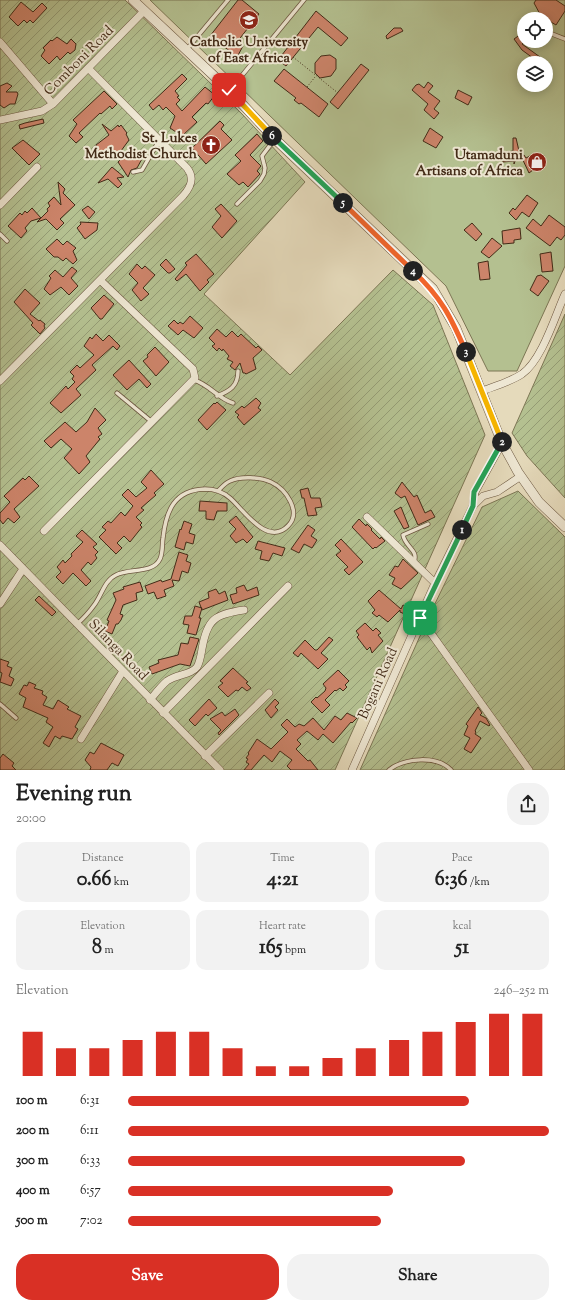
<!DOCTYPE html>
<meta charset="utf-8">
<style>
:root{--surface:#fff;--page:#f2f2f2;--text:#222;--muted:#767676;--accent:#d93025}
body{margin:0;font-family:"Sorts Mill Goudy",serif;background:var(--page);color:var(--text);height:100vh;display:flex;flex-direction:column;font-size:15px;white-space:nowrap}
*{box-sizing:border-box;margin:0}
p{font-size:13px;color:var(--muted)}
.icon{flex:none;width:22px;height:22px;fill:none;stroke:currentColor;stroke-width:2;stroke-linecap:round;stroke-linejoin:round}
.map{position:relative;height:770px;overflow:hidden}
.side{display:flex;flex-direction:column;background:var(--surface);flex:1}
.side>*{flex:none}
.controls{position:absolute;left:517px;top:12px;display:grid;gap:8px}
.controls a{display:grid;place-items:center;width:36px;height:36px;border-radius:50%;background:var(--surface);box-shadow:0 2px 10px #0003;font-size:20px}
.pin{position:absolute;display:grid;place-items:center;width:34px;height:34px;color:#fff;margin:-17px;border-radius:8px;box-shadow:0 2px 6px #0006}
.km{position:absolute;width:20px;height:20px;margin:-10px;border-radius:50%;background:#222;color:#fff;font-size:11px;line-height:20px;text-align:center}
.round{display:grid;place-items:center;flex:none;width:42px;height:42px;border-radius:16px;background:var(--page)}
.summary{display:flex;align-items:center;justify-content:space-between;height:68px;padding:0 16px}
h1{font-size:22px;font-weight:800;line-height:30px}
.figures{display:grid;grid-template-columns:repeat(3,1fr);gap:6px;height:68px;padding:4px 16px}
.figures div{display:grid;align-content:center;border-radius:10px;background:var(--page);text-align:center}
.figures b{font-size:20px;font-weight:800}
.figures small{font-size:11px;font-weight:400}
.figures p{font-size:11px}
.chart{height:112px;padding:8px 16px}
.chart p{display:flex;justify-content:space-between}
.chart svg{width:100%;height:72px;margin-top:4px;stroke:var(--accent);stroke-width:6}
.action{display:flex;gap:8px;margin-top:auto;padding:8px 16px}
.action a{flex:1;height:46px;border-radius:16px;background:var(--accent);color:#fff;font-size:16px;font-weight:800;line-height:46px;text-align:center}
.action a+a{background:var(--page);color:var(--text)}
ul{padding:0 16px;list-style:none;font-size:13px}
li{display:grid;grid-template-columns:64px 48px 1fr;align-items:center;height:30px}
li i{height:10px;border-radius:5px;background:var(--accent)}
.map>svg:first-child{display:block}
.grass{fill:#b4c090;stroke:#7c7654;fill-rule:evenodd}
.garden{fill:url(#garden-furrows);stroke:#7c7654}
.building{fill:#cc846a;stroke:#432b17}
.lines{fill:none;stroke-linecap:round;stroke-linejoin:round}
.service-casing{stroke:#6c5740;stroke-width:5}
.minor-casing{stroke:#6c5740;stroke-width:8}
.tertiary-casing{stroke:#6c5740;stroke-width:10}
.path{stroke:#432b17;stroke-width:1;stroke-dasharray:1 2;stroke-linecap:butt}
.service{stroke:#eee7d3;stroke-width:3.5}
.minor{stroke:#eee7d3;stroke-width:7}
.tertiary{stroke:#eee7d3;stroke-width:9}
.split-1-casing{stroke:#fff;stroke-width:8}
.split-2-casing{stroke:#fff;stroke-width:8}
.split-3-casing{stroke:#fff;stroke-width:8}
.split-4-casing{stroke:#fff;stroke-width:8}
.split-5-casing{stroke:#fff;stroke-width:8}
.split-6-casing{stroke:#fff;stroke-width:8}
.split-7-casing{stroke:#fff;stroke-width:8}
.split-1{stroke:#22a559;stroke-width:5}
.split-2{stroke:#22a559;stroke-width:5}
.split-3{stroke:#f5b400;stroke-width:5}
.split-4{stroke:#f0652b;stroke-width:5}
.split-5{stroke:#f0652b;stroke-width:5}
.split-6{stroke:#22a559;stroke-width:5}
.split-7{stroke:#f5b400;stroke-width:5}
.labels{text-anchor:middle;stroke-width:4;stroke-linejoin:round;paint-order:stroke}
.poi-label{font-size:14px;font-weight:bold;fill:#432b17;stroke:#eee7d3;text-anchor:end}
.street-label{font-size:14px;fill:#432b17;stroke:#eee7d3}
</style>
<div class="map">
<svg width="565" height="770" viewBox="0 0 565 770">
<defs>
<pattern id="garden-furrows" width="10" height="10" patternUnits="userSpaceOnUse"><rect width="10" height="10" fill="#b4c090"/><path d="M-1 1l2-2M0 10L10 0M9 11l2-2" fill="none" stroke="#949c75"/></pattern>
</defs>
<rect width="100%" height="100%" fill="#e5dabb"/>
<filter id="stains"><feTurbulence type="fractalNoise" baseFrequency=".005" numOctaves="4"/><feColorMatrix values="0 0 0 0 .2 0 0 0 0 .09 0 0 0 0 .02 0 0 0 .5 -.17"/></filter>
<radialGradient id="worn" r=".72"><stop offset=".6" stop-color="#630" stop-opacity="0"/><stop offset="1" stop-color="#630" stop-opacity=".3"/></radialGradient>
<path class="grass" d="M150,0H565V266L517,371H488L446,286ZM524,19H546V41H524ZM524,63H546V85H524Z"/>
<path class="garden" d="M0,0H125L242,114L305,182L204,294L290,375L393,270L433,305L485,435L335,770H0Z
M565,314V498L527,456L512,433Z
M518,491L565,537V770H360L429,616L482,507Z"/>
<path class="building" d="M238,0H242L259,14L237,42L243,46L236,59L230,55L231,52L210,36Z
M536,0H556L565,6V11L556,25L541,16L534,3Z
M21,2L33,12L42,3L47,8L33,23L30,20L27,23L24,20L18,26L9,17Z
M316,11L348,38L341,46L318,27L286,66L278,60Z
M394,28H401L403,31L387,39L386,36Z
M524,32V42L522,44L540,57L537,61L522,50L514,39Z
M57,37L67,44L71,39L76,44L75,50L70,54L68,52L60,60L57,56L49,64L41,56L45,50L43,48L51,40L52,41Z
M330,55L336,59V69L331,76L320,78L315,73V63L321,56Z
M361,64L369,70L338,109L330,102Z
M284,69L328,104L319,117L301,103L299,104L294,100L296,98L274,81Z
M182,74L187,79L175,91L179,96L177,97L180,100L176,104L182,111L205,87L215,95L208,104L206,103L192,117L197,122L182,136L170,128L175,116L166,107L163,110L159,105L153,110L149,105Z
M428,82L433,86L428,92L440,101L434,109L439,113L434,119L424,110L428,104L412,90L416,85L419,84L424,88Z
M7,83L12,86L6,92H17L18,94L15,104H10L4,108L0,105V86Z
M458,90L472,97L468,105L455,98Z
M104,91L117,104L112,109L110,106L101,114L100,113L79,133L83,137L76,143L69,136L77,124L73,120Z
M43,119L44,123L20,129L19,125L25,123Z
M220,121L224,125L221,129L232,140L206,164L192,148Z
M102,124L111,131L118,125L119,127L121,125L127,133L126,134L129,140L118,155L113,151L106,157L103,153L98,156L94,152L97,149L96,145L109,135Z
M430,128L443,137L436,148L423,141Z
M257,134L263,141L250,155L261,166L257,171L260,174L248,187L243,182L239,185L227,174L241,161L235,155Z
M513,138H516L519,151L514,164V161L503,162L502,153L513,151Z
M23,140L40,154L29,165L12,148Z
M138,151L143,157L137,168L131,170L128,177L118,162L124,156L127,159Z
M534,154L537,159L531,164L533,170L529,173L521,156L524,155L526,158Z
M112,167L124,177L117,178L122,184L118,188L108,179L98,183Z
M58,182L65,189L63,193L75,205L60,219L64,223L57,230L46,219L37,222L41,218L31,221L25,228L27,231L21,238L8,226L20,213L22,215L25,211L27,213L32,208L41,218L48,211L47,209L50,206L48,203L54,197L61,205Z
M527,195L538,203L529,217L522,212L516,220L509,213L513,208L515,210Z
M221,204L237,221L222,238L212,227L221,216L215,209Z
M88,206L95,212L89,219L82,210Z
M549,215L565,227V235L561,240L557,237L550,246L526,228L533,219L541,226Z
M80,222L98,223L97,230L85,239L77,228L81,224Z
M472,223L482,234L476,241L464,230Z
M520,228L521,239L514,240V243L503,244L502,231Z
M492,238L502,246L489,258L481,252Z
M57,239L63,245L67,241L76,248L73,251L77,260L73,264L66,258L63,261L58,257H54L46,249Z
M551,252L553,271L542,272L540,254Z
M196,254L214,274L207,280L209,282L200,291L186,274L177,281L175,279L187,265L185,263Z
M166,259L175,269L170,273H168L160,265Z
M488,261L490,279L480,280L478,263Z
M137,264L142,269L145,266L155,275L143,288L149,294L141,301L132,290L138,283L129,274Z
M72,267L77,271L71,278L78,286L69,295L61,287L50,295L44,289L51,278L49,276L55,270L63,277Z
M541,275L549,281L538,296L530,290L537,276Z
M25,289L40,303L30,314L39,321L40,320L45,324L44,326L45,328L40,334L31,325L33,323L14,302Z
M104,295L114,304L102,319H100L91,308Z
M190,316L203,328L194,338L183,330L178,335L168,326L174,320L178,324L180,322L183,324Z
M217,329L226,337L232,331L238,337L241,334L256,348L258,346L262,350L253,358L256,369L246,374L245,373H243L240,363L235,370L230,366L233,362L227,359L229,356L223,349L222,351L219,348L217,351L212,346L215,344L209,338Z
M96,334L103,341L109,335L120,346L117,350L113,346L92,365L96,370L76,389L81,395L61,413L50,403L66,386L68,389L75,382L72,379L74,376L70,372L77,365L80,368L94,355L84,346L90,337L92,339Z
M155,347L169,362L156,376L143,361L148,357L147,355Z
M129,360L151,384L147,388L139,379L127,390L113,375Z
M256,398L261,403L258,408L261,410L244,425L237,417L239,415L235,412L242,406L244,408Z
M217,402L226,410L207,430L198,420L214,403L215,404Z
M95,408L106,420L98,428L102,434L98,437L100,439L86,456L90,462L79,474L64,458L72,449L61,439L51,448L44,441L65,422L76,432L87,422Z
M151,470L164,484L154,493L156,495L141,508L144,510L136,517L142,523L140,525L142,527L130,542L124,536L117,543L122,548L116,554L99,537L106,530L102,527L108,521L111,523L121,512L125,516L133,506L122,495L128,489L136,497L147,488L141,482Z
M29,476L39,486L14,509L20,517L14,523L8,518L3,524L0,520V513L10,502L4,496L23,478L25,480Z
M402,482L414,497L417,495L425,513L431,510L435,517L418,525L405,496L401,498L395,493Z
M308,488L311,498H320L322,507L315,508L317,515L308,516L304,498H302L300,490Z
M200,501L227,503V511H217L214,520L206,519V511H199Z
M401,507L409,527L404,529L394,511Z
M236,516L253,537L247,543L243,539L236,543L230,536L236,529L229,522Z
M359,519L366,526L367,524L372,529L371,530L380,539L381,537L385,541L376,548L375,547L373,549L352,527Z
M184,521L192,524L189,533L195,535L193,544L186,542L184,550L175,547L180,529L181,530Z
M308,525L315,530L311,536L317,540L312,548L304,544L299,553L291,549Z
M82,530L97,544L93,547L98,552L95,555L97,558L91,565L88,562L81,570L91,581L86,586L73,573L63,584L56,577L61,572L57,567L63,560L65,563L72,556L71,554L83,542L76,536Z
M341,539L363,562L349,575L344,570L348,567L336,555L341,551L335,545Z
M258,541L285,548L282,556L273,553L269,561L260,559L262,551L255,549Z
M179,552L188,555L186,561L191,563L188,573L182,571L179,581L172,580L174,586L164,590L166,596L157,599L154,592L148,594L145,586L161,580L162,582L171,579Z
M403,559L418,573L401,589L392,584L395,578L389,575L395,566L398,567Z
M140,582L143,591L136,593L137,600L123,605L120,614L123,615L121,620L118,624H116L112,634L105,631L109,621L107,620L116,600L113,593L124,589L123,587Z
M244,585L247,591L257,587L259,595L233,604L230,595L237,593L236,588Z
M216,589L219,594L225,591L228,600L202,610L199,602L209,598L208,592Z
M379,590L401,609L403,605L410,608L407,615L400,612V610L388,622L379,615L377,617L372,613L375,610L368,601Z
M39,596L56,612L52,616L35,600Z
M195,606L202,608L199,618H201L196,635L187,633L189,625L183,624L185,616H192Z
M365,623L373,631L376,628L381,633L378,635L383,641L372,653L370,647L367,650L357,637L359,635L356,631Z
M190,637L199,639L190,666L180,664L152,674L149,667L159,663L158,660L178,655L181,643L188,644Z
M329,637L333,640L321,653L328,659L318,669L301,653L298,657L293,653L305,640L315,650H317Z
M0,659L9,662L7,666L12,668L9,676L14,679L11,686L0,682L2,673L0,672Z
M233,668L248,682L246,683L251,688L247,691L242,687L238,691L236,690L228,697L218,687L223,683L220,681Z
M338,670L349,681L345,685L347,687L343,691L340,688L336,691L335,690L325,700L330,705L322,713L311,702L316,697L317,698L325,691L326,688L323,684Z
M29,682L36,685L34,688L43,691L42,694L47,697L43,705L53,709L58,700L69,707L67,709L81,716L75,727L78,729L72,739L62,736L60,739L55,736L49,747L43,743L53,727L46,722L48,718L23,707L26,698L19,694L24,685L27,686Z
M209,699L217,708L208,716L206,714L195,726L189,720Z
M275,699L279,703L275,707L278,710L271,718L265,710Z
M478,707L482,713L480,715L486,718L490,725L489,726L480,721L475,731L476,732L475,734L481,738L471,753L464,749L470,738L464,735L468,726L466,724Z
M235,709L239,715L219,735L218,733L221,730L210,719L222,712L225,716Z
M347,713L357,718L352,723L351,722L333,743L323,734L318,740L307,731L297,740L301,744L296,749L308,761L310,760L318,770H291L287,766L292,760L280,751L272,762L264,755L251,770H244L249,764L246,762L248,759L246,758L249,754L248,753L257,739L271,749L288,732L281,725L287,719L295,727L299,724L304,726L313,718L324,730L335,716L341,720Z
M101,743L124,755L118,766L112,763L107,770H90L91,767L85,760L90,752L94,754Z
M3,754L14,763L12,766L16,770H0V758Z"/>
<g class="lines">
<g class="service-casing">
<path id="service" d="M546,35L552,34L565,39
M187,49L228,0
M230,90L304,0
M133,172L142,170L157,144L163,145
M237,204L260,181L264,174L265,168L262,156L274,140
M0,234L7,241
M194,380C210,385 217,398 233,403
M117,393L152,422
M217,396C230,391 238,386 238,371
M414,562C419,550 405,547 403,535L428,524
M77,624C84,618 90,611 95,604C102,594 105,580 116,575C129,568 153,574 160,559C163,553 162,544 163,538C166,511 174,490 205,489C213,489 223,492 230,498C243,509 267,547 288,526C302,512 286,489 271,482C261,477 240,476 230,481C225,483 221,488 218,491
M0,704L16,718
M389,770C404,758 437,755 451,770"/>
</g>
<g class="minor-casing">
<path id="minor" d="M0,42L53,104
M0,120L42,111L53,104L144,11
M0,205L37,167
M0,381L183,196C191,187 195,178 187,168L89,69
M482,391C495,386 510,382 522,374C542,360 555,316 565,294
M473,506L475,492L502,443
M367,517L435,583
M44,531L195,378L193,369L100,280
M0,545L220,770
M0,604L23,569
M420,618L529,770
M150,700C155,694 161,686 167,681C177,674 191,675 197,667C200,662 201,655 202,649C207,619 215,614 244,610
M163,713L288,586
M81,739L123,671
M205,756L269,693
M352,770L435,583L473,506L483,496L497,492L521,476"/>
</g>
<g class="tertiary-casing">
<path id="tertiary" d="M133,0L229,90L275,139L433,289L456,328L502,443L518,472L539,502L565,527"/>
</g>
<path class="path" d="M293,57L338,93
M307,87L315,77"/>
<use href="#service" class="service"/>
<use href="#minor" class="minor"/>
<use href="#tertiary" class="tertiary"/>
</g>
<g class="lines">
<g class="split-1-casing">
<path id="split-1" d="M420,618L462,530"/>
</g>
<g class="split-2-casing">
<path id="split-2" d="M462,530L473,506L474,492L502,442"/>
</g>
<g class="split-3-casing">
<path id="split-3" d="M466,352L502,442"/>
</g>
<g class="split-4-casing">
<path id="split-4" d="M413,271C441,297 451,317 466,352"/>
</g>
<g class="split-5-casing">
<path id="split-5" d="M343,203L413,271"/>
</g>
<g class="split-6-casing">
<path id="split-6" d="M272,136L343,203"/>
</g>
<g class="split-7-casing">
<path id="split-7" d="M229,90L272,136"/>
</g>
<use href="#split-1" class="split-1"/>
<use href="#split-2" class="split-2"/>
<use href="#split-3" class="split-3"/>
<use href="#split-4" class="split-4"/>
<use href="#split-5" class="split-5"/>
<use href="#split-6" class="split-6"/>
<use href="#split-7" class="split-7"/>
</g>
<defs>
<g id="university-disc" transform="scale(1)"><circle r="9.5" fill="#8f2418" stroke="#eee7d3"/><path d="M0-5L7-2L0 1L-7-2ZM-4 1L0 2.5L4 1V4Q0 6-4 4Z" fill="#fff"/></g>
<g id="church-disc" transform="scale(1)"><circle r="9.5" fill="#8f2418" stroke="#eee7d3"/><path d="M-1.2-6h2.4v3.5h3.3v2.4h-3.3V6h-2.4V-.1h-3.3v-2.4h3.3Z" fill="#fff"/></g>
<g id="shop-disc" transform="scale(1)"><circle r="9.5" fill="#8f2418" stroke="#eee7d3"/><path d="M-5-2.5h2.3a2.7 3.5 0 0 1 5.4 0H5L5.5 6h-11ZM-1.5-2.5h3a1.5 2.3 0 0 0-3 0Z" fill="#fff"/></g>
</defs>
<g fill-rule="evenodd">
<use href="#university-disc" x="249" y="20"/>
<use href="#church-disc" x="211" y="145"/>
<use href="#shop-disc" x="537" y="162"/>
</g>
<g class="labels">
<g class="poi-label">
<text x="249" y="46" text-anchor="middle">Catholic University<tspan x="249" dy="16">of East Africa</tspan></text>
<text x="197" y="142">St. Lukes<tspan x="197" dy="16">Methodist Church</tspan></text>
<text x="523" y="159">Utamaduni<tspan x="523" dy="16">Artisans of Africa</tspan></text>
</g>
<g class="street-label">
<text transform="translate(78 60) rotate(-45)" y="5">Comboni Road</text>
<text transform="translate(119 649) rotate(46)" y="5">Silanga Road</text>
<text transform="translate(377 683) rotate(-66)" y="5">Bogani Road</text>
</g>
</g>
<rect width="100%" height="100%" filter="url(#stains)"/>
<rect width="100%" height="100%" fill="url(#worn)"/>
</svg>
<div class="controls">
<a><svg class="icon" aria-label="locate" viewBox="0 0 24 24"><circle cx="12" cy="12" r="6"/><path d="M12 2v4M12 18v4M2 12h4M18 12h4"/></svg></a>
<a><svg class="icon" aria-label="layers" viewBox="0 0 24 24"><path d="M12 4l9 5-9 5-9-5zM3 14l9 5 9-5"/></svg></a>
</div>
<div class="pin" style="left:420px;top:618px;background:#1e9e55"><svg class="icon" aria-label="arrive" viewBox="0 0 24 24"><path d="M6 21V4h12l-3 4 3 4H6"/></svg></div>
<div class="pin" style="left:229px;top:90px;background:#d93025"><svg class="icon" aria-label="check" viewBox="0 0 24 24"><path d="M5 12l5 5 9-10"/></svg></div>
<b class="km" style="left:462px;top:530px">1</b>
<b class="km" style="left:502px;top:442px">2</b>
<b class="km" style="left:466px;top:352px">3</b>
<b class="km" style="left:413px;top:271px">4</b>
<b class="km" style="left:343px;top:203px">5</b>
<b class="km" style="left:272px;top:136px">6</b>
</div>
<section class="side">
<div class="summary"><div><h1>Evening run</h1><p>20:00</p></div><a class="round"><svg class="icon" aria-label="share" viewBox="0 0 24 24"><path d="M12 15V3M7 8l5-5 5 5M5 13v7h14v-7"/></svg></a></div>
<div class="figures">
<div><p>Distance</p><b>0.66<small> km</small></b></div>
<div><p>Time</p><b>4:21</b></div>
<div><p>Pace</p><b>6:36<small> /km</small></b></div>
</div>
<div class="figures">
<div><p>Elevation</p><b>8<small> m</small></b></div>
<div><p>Heart rate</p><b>165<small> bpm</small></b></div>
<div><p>kcal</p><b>51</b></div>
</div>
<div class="chart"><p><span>Elevation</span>246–252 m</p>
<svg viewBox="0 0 160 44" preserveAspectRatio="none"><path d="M5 44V17M15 44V27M25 44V27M35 44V22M45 44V17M55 44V17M65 44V27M75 44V38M85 44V38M95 44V33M105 44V27M115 44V22M125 44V17M135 44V11M145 44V6M155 44V6"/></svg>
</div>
<ul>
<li><b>100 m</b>6:31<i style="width:81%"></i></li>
<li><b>200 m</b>6:11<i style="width:100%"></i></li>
<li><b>300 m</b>6:33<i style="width:80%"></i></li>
<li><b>400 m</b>6:57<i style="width:63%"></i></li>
<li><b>500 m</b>7:02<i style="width:60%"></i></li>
</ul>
<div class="action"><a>Save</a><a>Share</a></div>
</section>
